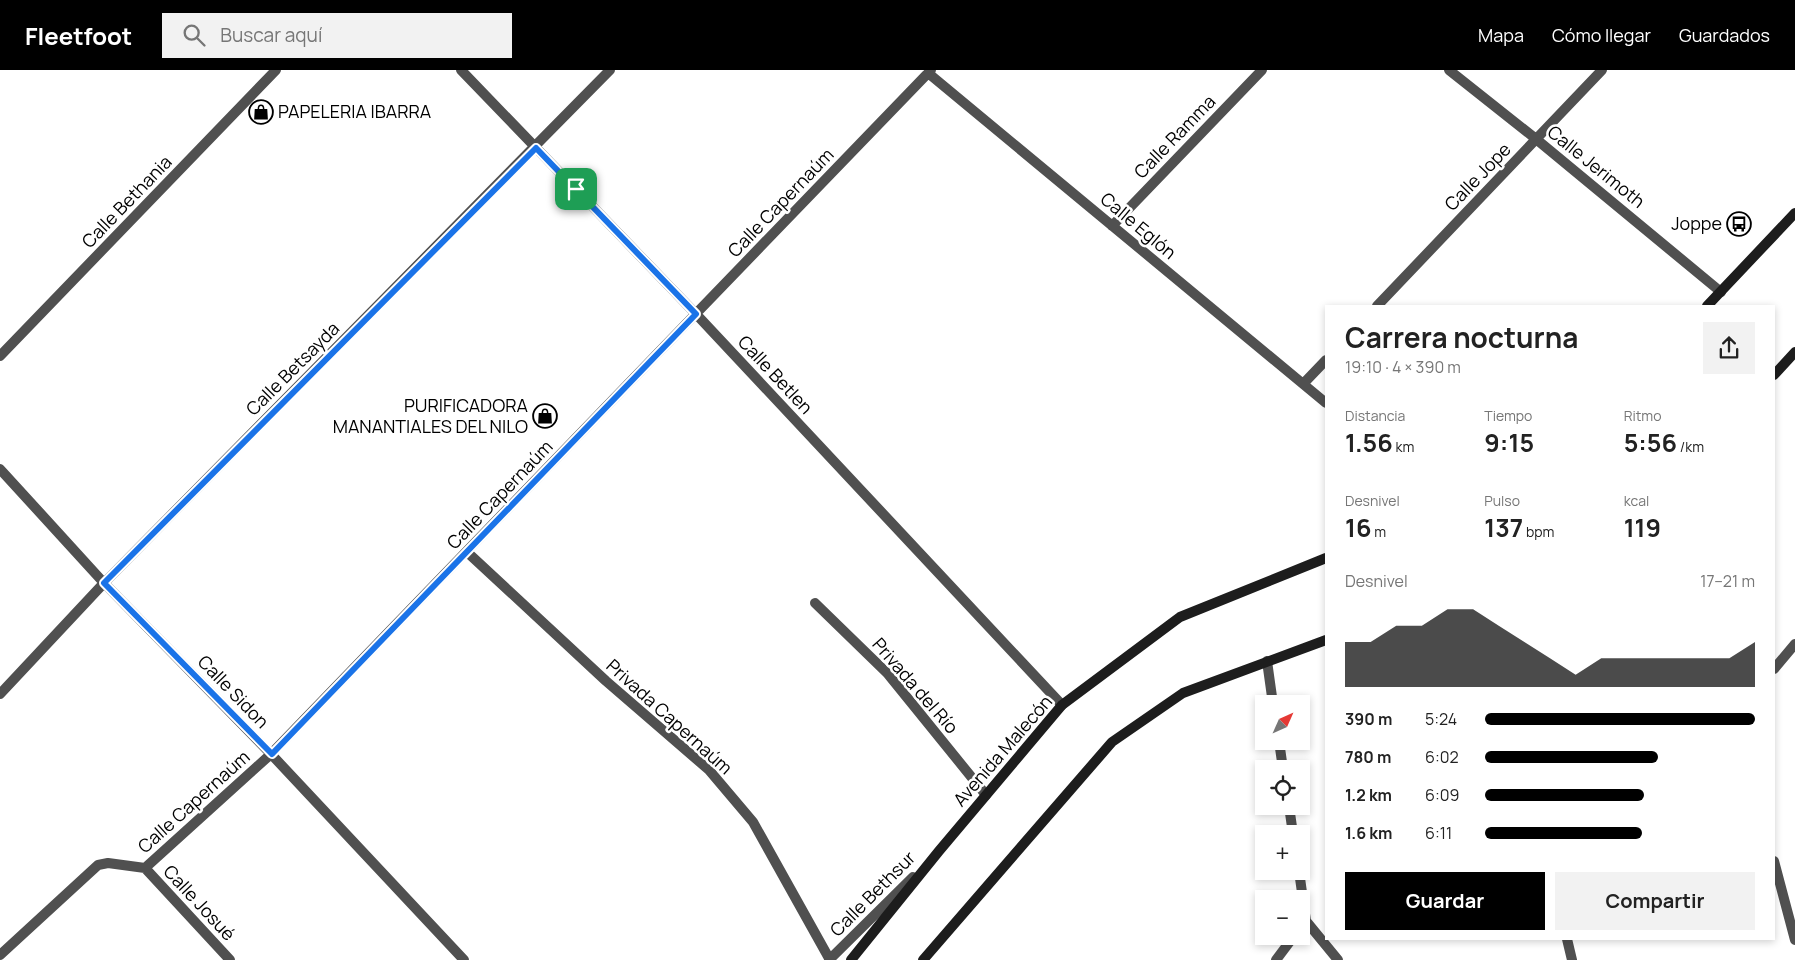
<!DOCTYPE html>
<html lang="es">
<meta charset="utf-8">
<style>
:root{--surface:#fff;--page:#f2f2f2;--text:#222;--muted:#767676;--accent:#000}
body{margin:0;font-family:Manrope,sans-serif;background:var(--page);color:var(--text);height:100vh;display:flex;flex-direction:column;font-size:19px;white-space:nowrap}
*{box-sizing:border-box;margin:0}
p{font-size:16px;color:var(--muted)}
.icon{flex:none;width:28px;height:28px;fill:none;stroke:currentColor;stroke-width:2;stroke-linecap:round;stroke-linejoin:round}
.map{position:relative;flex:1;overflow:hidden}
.panel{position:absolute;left:1325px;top:235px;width:450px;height:635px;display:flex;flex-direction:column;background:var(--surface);border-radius:0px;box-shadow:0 2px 8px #0003}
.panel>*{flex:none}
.needle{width:32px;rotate:45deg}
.controls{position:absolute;left:1255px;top:625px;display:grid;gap:10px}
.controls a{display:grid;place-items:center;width:55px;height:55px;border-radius:0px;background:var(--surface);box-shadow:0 2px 8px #0003;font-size:25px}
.pin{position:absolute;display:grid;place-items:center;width:42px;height:42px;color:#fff;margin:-21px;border-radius:10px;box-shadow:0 2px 8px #0006}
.round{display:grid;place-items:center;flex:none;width:52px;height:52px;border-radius:0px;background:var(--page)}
.head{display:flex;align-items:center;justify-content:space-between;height:85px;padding:0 20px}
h1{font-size:28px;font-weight:700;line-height:38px}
.figures{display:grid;grid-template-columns:repeat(3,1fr);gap:8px;height:85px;padding:5px 20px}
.figures div{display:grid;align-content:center}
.figures b{font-size:25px;font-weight:700}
.figures small{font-size:14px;font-weight:400}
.figures p{font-size:14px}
.chart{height:140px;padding:10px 20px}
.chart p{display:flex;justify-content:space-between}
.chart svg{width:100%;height:90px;margin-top:5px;fill:var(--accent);opacity:.7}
.button{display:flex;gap:10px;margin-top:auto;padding:10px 20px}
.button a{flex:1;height:58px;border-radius:0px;background:var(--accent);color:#fff;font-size:20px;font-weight:700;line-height:58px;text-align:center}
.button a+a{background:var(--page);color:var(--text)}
ul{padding:0 20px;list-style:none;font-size:16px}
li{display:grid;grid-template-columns:80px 60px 1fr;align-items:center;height:38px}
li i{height:12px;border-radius:6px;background:var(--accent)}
header{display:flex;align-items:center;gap:30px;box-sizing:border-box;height:70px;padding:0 25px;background:var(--accent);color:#fff}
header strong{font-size:24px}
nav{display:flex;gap:28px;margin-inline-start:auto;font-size:18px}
.search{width:350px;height:45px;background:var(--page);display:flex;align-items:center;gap:12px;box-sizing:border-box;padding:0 18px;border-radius:0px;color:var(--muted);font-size:19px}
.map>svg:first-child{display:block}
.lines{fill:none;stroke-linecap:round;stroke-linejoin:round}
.minor{stroke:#505050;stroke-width:10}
.secondary{stroke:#1d1d1d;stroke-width:10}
.route-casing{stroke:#fff;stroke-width:10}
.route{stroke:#1a73e8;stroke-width:6}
.labels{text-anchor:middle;stroke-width:5;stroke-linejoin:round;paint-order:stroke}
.poi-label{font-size:18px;fill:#000;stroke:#fff;text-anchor:end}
.street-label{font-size:18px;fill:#000;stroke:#fff}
</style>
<header>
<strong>Fleetfoot</strong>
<div class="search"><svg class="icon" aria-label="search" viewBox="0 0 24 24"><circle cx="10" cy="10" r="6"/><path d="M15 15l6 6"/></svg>Buscar aquí</div>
<nav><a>Mapa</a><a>Cómo llegar</a><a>Guardados</a></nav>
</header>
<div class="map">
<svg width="1795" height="890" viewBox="0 0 1795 890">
<rect width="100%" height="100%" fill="#fff"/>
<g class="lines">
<path class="minor" d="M461,0L696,244L1062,635
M1449,0L1536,69L1721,222
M928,3L1326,333
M1112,156L1262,0
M1377,236L1602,0
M0,286L276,0
M1303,314L1326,290
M0,399L104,513L271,684L464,890
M467,482L606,611L709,700L753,752L830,890
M815,533L888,604L986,725
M1267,591L1273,634
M1774,599L1795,574
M0,624L104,513L610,0
M1279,671L1283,699
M1289,736L1293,764
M1774,791L1795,870
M145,798L271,684L931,0
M145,798L230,890
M1299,801L1306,851L1338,890
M1567,869L1572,890
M0,885L98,795L108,793L145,798
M829,890L913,807
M1276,890L1294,866"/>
<path class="secondary" d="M1707,236L1795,143
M1774,305L1795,282
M851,890L939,781L1062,635L1180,547L1326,488
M923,890L1112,672L1183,623L1326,570"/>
</g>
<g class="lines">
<g class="route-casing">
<path id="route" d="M536,78L696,244L272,684L104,513Z"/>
</g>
<use href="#route" class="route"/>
</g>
<defs>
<g id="shop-ring" transform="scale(1.25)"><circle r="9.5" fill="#fff" stroke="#000" stroke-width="1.5"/><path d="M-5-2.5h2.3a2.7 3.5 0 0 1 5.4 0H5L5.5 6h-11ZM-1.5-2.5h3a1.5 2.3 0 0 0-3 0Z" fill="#000"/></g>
<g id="bus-ring" transform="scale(1.25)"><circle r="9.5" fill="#fff" stroke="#000" stroke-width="1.5"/><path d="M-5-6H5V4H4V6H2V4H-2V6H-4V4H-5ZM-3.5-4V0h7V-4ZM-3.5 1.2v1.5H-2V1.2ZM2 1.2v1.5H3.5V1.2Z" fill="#000"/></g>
</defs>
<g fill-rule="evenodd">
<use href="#shop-ring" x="261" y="42"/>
<use href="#bus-ring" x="1739" y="154"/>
<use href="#shop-ring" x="545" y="346"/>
</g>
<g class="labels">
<g class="poi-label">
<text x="278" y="48" text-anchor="start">PAPELERIA IBARRA</text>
<text x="1722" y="160">Joppe</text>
<text x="528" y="342">PURIFICADORA<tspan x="528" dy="21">MANANTIALES DEL NILO</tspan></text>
</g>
<g class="street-label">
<text transform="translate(1175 67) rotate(-46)" y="6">Calle Ramma</text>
<text transform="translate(1596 97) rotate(39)" y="6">Calle Jerimoth</text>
<text transform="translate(1478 107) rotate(-46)" y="6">Calle Jope</text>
<text transform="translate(127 132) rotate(-46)" y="6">Calle Bethania</text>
<text transform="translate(781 133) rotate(-46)" y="6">Calle Capernaúm</text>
<text transform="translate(1138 156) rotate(40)" y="6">Calle Eglón</text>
<text transform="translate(293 299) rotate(-45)" y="6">Calle Betsayda</text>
<text transform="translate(775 305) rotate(47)" y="6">Calle Betlen</text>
<text transform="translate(500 425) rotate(-46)" y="6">Calle Capernaúm</text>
<text transform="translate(915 616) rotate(49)" y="6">Privada del Río</text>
<text transform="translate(233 622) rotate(46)" y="6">Calle Sidon</text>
<text transform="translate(669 647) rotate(42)" y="6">Privada Capernaúm</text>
<text transform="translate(1003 681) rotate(-49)" y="6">Avenida Malecón</text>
<text transform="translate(194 732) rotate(-42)" y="6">Calle Capernaúm</text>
<text transform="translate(873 824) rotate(-45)" y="6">Calle Bethsur</text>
<text transform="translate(199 833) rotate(47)" y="6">Calle Josué</text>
</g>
</g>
</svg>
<div class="controls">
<a><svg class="needle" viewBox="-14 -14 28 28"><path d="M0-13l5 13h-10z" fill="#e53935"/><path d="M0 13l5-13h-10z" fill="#767676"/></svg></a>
<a><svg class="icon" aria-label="locate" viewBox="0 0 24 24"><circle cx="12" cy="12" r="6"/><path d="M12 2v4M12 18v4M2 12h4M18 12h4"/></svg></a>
<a>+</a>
<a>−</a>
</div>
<div class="pin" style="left:576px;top:119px;background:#1e9e55"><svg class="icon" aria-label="arrive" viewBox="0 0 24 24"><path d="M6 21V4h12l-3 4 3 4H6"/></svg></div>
<section class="panel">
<div class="head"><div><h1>Carrera nocturna</h1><p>19:10 · 4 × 390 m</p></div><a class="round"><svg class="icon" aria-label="share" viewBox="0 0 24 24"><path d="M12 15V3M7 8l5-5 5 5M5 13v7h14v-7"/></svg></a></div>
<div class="figures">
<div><p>Distancia</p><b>1.56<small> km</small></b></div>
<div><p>Tiempo</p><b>9:15</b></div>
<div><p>Ritmo</p><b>5:56<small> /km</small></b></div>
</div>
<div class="figures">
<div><p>Desnivel</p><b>16<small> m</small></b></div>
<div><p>Pulso</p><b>137<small> bpm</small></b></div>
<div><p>kcal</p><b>119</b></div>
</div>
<div class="chart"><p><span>Desnivel</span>17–21 m</p>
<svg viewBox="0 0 160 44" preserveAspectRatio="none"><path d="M0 44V22L10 22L20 14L30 14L40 6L50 6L60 14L70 22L80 30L90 38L100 30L110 30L120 30L130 30L140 30L150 30L160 22V44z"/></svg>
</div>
<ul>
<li><b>390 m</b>5:24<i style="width:100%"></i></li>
<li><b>780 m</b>6:02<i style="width:64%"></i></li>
<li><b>1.2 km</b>6:09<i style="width:59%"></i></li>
<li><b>1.6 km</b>6:11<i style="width:58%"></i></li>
</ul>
<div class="button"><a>Guardar</a><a>Compartir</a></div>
</section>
</div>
